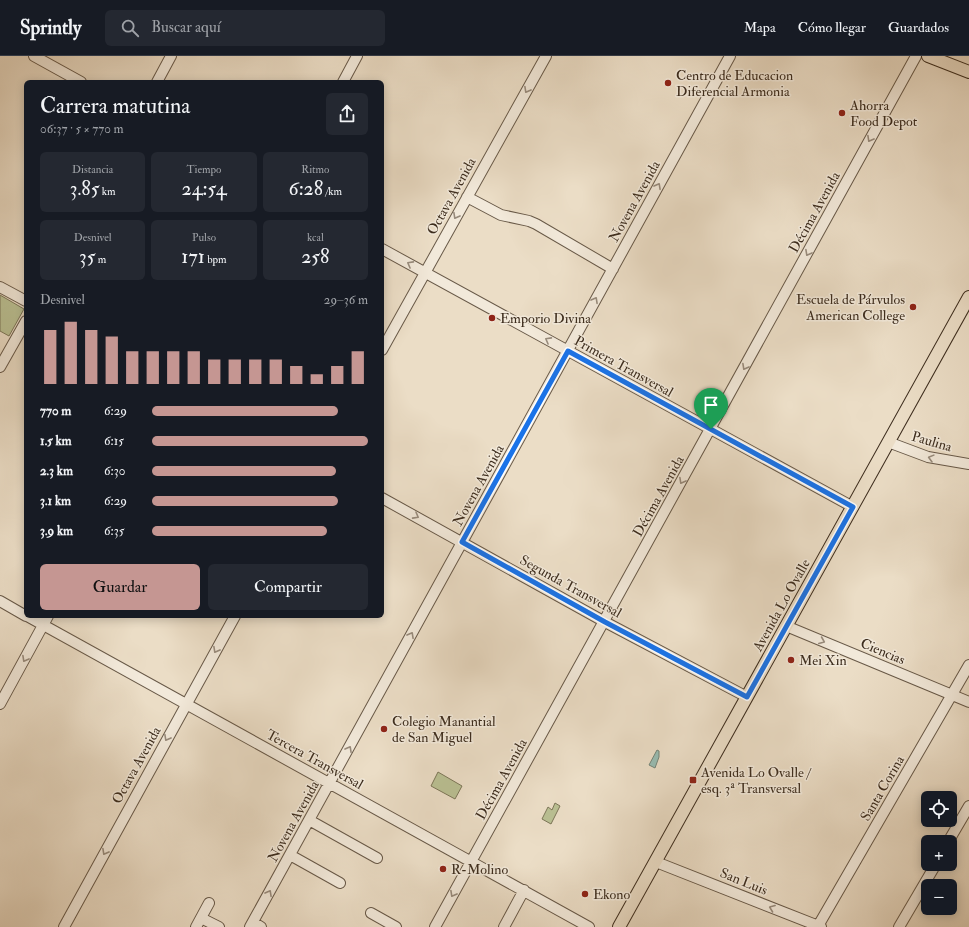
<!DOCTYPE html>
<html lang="es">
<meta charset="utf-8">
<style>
:root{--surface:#171b24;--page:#242831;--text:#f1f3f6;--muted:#9ea1a6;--line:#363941;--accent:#c59692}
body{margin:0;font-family:"IM FELL Double Pica",serif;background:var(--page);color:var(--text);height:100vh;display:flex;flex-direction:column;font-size:15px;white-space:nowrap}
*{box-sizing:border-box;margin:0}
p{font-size:13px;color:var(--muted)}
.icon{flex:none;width:22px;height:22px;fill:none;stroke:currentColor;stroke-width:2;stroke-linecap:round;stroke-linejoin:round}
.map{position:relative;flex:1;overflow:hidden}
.details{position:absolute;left:24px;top:24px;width:360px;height:538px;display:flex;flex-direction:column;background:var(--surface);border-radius:6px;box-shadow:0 2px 10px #0003}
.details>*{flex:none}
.tools{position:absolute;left:921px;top:735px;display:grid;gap:8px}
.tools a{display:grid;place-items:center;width:36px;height:36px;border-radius:6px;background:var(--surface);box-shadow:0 2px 10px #0003;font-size:20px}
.pin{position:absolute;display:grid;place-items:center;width:34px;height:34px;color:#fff;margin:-41px -17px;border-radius:50% 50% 50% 0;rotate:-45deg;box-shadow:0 0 4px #0007}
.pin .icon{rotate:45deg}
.round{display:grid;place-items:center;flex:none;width:42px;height:42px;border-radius:6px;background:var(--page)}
.summary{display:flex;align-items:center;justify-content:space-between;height:68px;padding:0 16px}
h1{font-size:22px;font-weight:600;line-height:30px}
.figures{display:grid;grid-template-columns:repeat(3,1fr);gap:6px;height:68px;padding:4px 16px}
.figures div{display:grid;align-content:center;border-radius:6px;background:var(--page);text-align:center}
.figures b{font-size:20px;font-weight:600}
.figures small{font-size:11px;font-weight:400}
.figures p{font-size:11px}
.chart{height:112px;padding:8px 16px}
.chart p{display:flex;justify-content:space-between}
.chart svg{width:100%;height:72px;margin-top:4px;stroke:var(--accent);stroke-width:6}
.button{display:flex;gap:8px;margin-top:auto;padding:8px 16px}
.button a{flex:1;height:46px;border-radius:6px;background:var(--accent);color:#111;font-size:16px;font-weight:600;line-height:46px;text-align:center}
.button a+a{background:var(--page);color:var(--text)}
ul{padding:0 16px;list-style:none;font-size:13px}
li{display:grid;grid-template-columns:64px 48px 1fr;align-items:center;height:30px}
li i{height:10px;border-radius:5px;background:var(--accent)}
header{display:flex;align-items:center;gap:24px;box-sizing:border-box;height:56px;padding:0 20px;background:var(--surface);border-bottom:1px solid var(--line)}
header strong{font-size:19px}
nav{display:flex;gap:22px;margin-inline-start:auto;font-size:14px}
.search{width:280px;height:36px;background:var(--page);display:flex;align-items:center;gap:10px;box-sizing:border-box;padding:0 14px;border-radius:6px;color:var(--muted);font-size:15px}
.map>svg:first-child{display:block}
.green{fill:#bac093;stroke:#7c7658}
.water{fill:#98bcb2;stroke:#748377}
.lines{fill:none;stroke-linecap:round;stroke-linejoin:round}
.minor-casing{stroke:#685948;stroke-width:12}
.major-casing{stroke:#3d2d1e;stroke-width:14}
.minor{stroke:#f2e9da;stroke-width:10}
.major{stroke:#ebddc6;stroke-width:12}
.oneway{stroke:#988b7c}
.route-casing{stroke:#fff;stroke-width:8}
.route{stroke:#1a73e8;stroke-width:5}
.poi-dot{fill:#8f2418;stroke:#f2e9da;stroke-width:1.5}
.labels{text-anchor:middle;stroke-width:3;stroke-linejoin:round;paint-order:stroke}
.poi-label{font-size:14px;fill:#3d2d1e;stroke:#f2e9da;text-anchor:start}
.street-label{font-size:14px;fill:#3d2d1e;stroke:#f2e9da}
</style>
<header>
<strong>Sprintly</strong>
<div class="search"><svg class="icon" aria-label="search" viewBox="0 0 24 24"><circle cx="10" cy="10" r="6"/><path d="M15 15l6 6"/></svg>Buscar aquí</div>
<nav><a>Mapa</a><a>Cómo llegar</a><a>Guardados</a></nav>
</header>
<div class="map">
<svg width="969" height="871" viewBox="0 0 969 871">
<rect width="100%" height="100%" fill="#ebddc6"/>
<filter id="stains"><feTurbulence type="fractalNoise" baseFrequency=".005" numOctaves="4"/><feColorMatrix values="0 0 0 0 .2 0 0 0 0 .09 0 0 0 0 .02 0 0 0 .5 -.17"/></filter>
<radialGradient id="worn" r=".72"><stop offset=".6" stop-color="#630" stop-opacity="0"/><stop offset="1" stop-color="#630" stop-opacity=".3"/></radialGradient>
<path class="green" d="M0,239L24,253L9,280L0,275Z
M438,716L462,730L455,743L431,730Z
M555,747L560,750L551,768L542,763L548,751L552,754Z"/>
<path class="water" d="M657,694L659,695V701L655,712L649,709Z"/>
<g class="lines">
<g class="minor-casing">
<path id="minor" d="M34,0L81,26
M157,26L171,0
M343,26L357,0
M467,141L501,159L529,165L536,168L613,213
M382,193L853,451
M0,231L26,245
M382,294L546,0
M0,311L26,265
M888,386L928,401L969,408
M382,442L605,566L747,641
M0,545L26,560
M27,560L589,871
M786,570L969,646
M0,648L48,560
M309,764L377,802
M948,786L969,750
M290,799L340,827
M656,806L821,871
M371,857L396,871
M201,862L219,871
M253,866L261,871
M818,870L969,609
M64,871L235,560
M196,871L209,847
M250,871L730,0
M435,871L916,0
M504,871L524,834
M899,871L936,808"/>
</g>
<g class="major-casing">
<path id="major" d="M928,0L969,16
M619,871L969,241"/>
</g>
<use href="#minor" class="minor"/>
<use href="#major" class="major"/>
</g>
<defs><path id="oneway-chevron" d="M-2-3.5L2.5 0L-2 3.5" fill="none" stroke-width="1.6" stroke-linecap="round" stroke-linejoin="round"/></defs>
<g class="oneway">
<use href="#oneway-chevron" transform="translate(527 34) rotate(119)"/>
<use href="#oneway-chevron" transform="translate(870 83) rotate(119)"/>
<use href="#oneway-chevron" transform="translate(658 130) rotate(-61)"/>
<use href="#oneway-chevron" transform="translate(456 160) rotate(119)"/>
<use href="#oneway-chevron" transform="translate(808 197) rotate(119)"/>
<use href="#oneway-chevron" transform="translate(410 208) rotate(-151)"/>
<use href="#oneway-chevron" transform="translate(595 244) rotate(-61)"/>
<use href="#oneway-chevron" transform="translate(548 284) rotate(-151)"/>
<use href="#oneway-chevron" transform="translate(745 311) rotate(119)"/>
<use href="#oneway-chevron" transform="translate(931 402) rotate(-165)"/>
<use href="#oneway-chevron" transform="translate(682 425) rotate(119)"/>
<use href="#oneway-chevron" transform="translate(416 460) rotate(29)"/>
<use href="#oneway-chevron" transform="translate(411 579) rotate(-61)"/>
<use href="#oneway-chevron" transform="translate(822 585) rotate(23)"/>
<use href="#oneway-chevron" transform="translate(216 594) rotate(119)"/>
<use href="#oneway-chevron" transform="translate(25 603) rotate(119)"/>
<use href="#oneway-chevron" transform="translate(167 682) rotate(119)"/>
<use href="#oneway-chevron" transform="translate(349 693) rotate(-61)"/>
<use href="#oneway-chevron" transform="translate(105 796) rotate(119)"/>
<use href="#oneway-chevron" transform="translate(269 837) rotate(-61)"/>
<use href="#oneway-chevron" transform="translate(453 838) rotate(119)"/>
<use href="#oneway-chevron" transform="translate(772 852) rotate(-159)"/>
</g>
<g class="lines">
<g class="route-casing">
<path id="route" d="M568,295L853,451L747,641L605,566L462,486Z"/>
</g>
<use href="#route" class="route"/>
</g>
<g class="poi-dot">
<circle cx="668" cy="27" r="4"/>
<circle cx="842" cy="57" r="4"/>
<circle cx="913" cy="251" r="4"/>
<circle cx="492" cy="262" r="4"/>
<circle cx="791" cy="604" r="4"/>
<circle cx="384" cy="673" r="4"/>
<rect x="689" y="720" width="8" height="8" rx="2"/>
<circle cx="443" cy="813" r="4"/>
<circle cx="585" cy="838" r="4"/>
</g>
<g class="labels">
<g class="poi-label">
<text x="676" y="24">Centro de Educacion<tspan x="676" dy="16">Diferencial Armonia</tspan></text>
<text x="850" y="54">Ahorra<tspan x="850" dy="16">Food Depot</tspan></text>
<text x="905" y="248" text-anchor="end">Escuela de Párvulos<tspan x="905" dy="16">American College</tspan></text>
<text x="500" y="267">Emporio Divina</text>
<text x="799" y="609">Mei Xin</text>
<text x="392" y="670">Colegio Manantial<tspan x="392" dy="16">de San Miguel</tspan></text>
<text x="701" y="721">Avenida Lo Ovalle /<tspan x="701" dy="16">esq. 3ª Transversal</tspan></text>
<text x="451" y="818">R-Molino</text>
<text x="593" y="843">Ekono</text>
</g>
<g class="street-label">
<text transform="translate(451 140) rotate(-61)" y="5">Octava Avenida</text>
<text transform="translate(634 145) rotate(-61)" y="5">Novena Avenida</text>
<text transform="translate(814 156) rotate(-61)" y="5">Décima Avenida</text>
<text transform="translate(624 310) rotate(29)" y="5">Primera Transversal</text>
<text transform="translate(932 385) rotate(16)" y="5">Paulina</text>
<text transform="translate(478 429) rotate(-61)" y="5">Novena Avenida</text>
<text transform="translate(658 440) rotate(-61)" y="5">Décima Avenida</text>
<text transform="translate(571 530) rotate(29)" y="5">Segunda Transversal</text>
<text transform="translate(781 549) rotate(-61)" y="5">Avenida Lo Ovalle</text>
<text transform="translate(883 595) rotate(23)" y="5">Ciencias</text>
<text transform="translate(315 703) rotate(29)" y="5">Tercera Transversal</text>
<text transform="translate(136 709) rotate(-61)" y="5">Octava Avenida</text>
<text transform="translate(501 723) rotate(-61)" y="5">Décima Avenida</text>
<text transform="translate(882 732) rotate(-60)" y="5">Santa Corina</text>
<text transform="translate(293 765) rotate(-61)" y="5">Novena Avenida</text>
<text transform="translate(744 825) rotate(22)" y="5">San Luis</text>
</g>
</g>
<rect width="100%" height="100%" filter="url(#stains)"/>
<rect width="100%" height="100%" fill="url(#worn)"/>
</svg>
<div class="tools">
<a><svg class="icon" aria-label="locate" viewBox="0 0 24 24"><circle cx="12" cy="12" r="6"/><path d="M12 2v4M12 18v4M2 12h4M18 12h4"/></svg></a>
<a>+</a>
<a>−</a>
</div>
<div class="pin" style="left:711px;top:373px;background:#1e9e55"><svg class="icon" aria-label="arrive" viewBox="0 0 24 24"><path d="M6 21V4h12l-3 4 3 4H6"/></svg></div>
<section class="details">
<div class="summary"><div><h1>Carrera matutina</h1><p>06:37 · 5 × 770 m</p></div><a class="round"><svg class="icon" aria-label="share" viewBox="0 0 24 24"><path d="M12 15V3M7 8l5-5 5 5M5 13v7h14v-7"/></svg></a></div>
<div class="figures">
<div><p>Distancia</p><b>3.85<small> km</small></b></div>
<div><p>Tiempo</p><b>24:54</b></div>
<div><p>Ritmo</p><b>6:28<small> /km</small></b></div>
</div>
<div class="figures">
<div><p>Desnivel</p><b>35<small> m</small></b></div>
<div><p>Pulso</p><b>171<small> bpm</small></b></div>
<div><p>kcal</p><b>258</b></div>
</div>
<div class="chart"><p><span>Desnivel</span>29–36 m</p>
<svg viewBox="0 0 160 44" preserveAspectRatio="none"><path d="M5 44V11M15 44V6M25 44V11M35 44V15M45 44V24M55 44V24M65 44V24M75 44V24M85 44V29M95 44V29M105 44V29M115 44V29M125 44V33M135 44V38M145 44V33M155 44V24"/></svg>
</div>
<ul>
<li><b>770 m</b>6:29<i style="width:86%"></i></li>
<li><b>1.5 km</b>6:15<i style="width:100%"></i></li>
<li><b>2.3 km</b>6:30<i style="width:85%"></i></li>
<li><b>3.1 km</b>6:29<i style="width:86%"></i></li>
<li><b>3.9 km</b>6:35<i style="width:81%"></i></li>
</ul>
<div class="button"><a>Guardar</a><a>Compartir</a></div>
</section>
</div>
